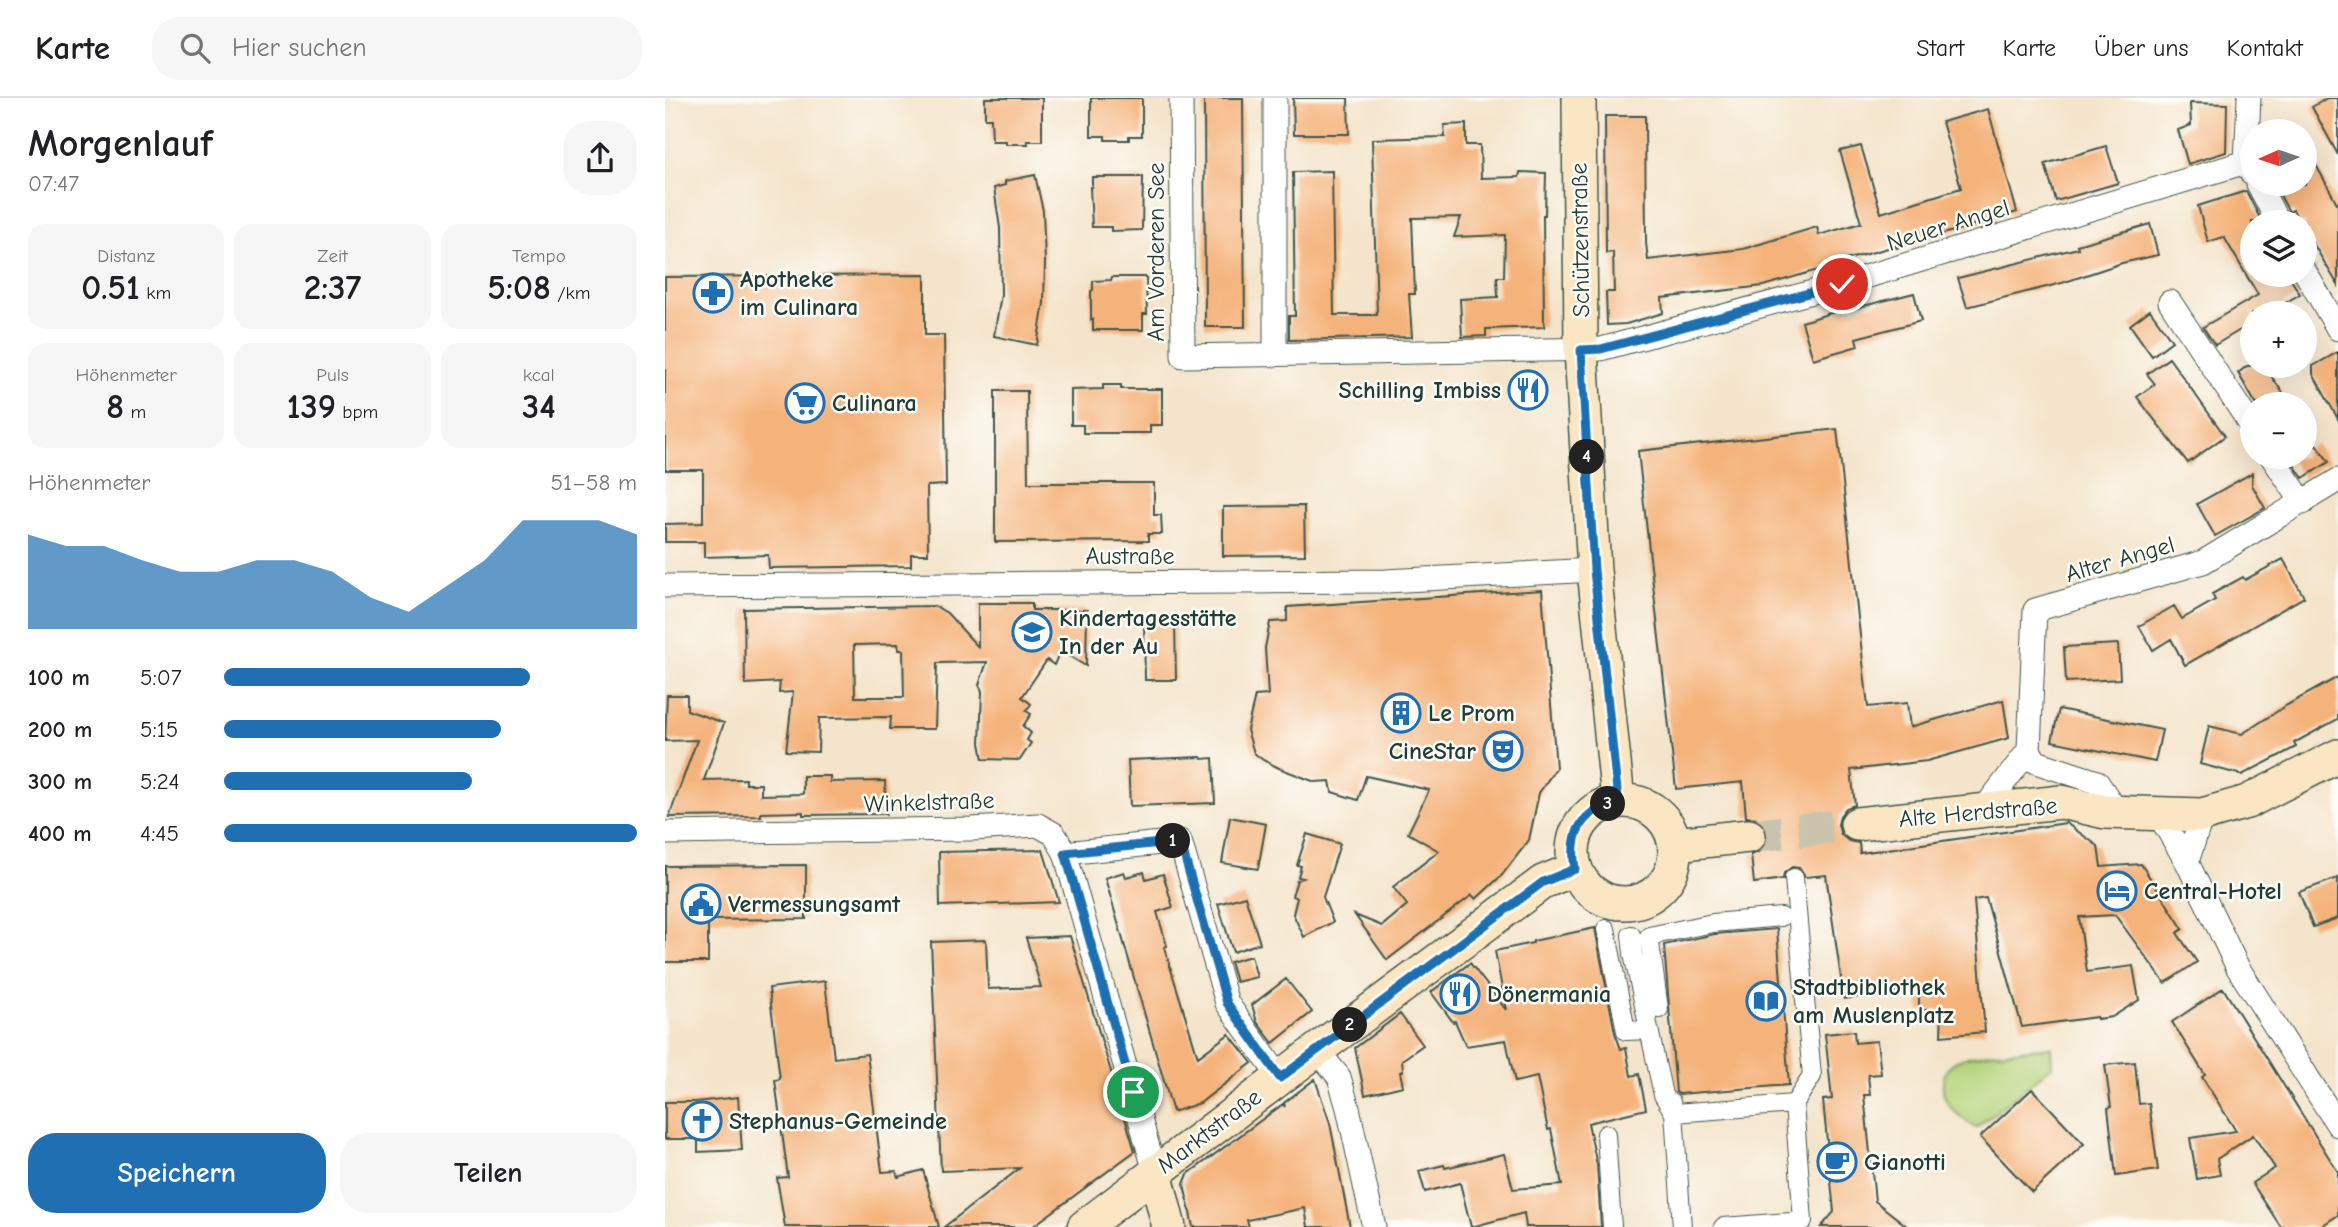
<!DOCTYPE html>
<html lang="de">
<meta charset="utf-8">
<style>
:root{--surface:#fff;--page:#f6f6f6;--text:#202124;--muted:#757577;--line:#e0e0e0;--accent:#1f6fb2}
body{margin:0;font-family:"Comic Neue",sans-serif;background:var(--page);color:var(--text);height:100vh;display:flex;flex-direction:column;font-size:26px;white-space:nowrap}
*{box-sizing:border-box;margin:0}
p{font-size:23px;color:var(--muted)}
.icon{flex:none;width:38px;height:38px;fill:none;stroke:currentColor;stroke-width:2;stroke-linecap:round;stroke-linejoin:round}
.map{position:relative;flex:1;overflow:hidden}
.drawer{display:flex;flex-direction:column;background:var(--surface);width:665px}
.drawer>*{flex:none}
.needle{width:46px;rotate:267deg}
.tools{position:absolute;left:1575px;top:21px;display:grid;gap:14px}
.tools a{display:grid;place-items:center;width:77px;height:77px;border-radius:50%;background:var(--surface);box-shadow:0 7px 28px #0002;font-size:35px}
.pin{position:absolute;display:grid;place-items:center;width:60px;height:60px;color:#fff;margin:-30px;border:4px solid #fff;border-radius:50%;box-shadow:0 2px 7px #0007}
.km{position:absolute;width:35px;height:35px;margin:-18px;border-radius:50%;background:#222;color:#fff;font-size:19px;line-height:35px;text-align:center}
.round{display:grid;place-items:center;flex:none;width:74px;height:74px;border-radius:28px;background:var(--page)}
.overview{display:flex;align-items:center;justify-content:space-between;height:119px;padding:0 28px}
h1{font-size:38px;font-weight:700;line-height:52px}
.stats{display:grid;grid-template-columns:repeat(3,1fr);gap:10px;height:119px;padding:7px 28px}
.stats div{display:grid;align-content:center;border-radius:18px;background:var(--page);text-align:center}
.stats b{font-size:35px;font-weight:700}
.stats small{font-size:19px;font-weight:400}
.stats p{font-size:19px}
.chart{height:196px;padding:14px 28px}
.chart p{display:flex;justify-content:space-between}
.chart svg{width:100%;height:126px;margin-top:7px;fill:var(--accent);opacity:.7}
.cta{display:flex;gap:14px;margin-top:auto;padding:14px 28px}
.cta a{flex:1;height:80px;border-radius:28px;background:var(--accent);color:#fff;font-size:28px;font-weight:700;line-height:80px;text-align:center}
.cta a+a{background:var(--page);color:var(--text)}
ul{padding:0 28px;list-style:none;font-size:23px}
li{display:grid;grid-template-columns:112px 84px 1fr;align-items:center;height:52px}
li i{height:18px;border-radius:9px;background:var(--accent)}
header{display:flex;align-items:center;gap:42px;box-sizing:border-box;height:98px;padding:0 35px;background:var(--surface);border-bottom:2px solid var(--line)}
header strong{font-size:33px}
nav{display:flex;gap:38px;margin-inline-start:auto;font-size:24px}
.search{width:490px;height:63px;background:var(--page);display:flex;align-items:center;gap:18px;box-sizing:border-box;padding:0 24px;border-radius:28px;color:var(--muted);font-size:26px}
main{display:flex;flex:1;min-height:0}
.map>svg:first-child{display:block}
.green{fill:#b5d47b;stroke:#6a8858;stroke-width:2}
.building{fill:#f5b37c;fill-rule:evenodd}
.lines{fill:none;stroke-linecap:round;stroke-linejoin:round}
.secondary-tunnel{stroke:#c9c3ad;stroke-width:33;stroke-dasharray:33 17;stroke-linecap:butt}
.pedestrian-casing{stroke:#3f564b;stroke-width:20}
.minor-casing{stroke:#3f564b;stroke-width:25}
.secondary-casing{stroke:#3f564b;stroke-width:36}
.pedestrian{stroke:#fff;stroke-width:18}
.minor{stroke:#fff;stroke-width:23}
.secondary{stroke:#fbe6c4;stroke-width:33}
.route-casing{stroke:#fff;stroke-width:14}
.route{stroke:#1f6fb2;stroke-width:9}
.labels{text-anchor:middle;stroke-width:5;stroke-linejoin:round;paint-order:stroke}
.street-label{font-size:24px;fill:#1f3d34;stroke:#fdfcf7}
.poi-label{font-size:24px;font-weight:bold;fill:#1f3d34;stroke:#fdfcf7;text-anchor:start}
</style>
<header>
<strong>Karte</strong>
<div class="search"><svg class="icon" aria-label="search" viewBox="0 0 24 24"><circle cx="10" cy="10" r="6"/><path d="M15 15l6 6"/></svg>Hier suchen</div>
<nav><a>Start</a><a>Karte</a><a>Über uns</a><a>Kontakt</a></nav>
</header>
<main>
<section class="drawer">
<div class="overview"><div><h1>Morgenlauf</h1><p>07:47</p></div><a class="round"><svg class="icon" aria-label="share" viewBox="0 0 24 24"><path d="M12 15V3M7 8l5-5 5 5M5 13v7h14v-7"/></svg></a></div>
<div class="stats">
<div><p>Distanz</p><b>0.51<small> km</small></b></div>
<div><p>Zeit</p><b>2:37</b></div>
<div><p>Tempo</p><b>5:08<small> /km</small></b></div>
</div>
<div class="stats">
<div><p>Höhenmeter</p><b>8<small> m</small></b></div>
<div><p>Puls</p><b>139<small> bpm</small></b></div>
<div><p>kcal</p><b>34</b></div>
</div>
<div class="chart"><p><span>Höhenmeter</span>51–58 m</p>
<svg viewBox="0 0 160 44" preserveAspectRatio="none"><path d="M0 44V11L10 15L20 15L30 20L40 24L50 24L60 20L70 20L80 24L90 33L100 38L110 29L120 20L130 6L140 6L150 6L160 11V44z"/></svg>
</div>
<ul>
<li><b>100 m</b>5:07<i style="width:74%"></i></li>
<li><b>200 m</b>5:15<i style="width:67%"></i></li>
<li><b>300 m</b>5:24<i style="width:60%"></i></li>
<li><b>400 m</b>4:45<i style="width:100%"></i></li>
</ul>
<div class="cta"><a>Speichern</a><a>Teilen</a></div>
</section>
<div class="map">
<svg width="1673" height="1129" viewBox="0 0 1673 1129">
<rect width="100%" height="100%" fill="#fdfcf7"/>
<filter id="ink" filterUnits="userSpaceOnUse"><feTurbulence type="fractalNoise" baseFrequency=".0143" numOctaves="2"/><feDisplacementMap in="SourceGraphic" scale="14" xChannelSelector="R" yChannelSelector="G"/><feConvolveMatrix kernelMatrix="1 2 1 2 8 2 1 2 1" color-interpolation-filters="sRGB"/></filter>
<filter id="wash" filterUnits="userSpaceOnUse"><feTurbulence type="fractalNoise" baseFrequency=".00686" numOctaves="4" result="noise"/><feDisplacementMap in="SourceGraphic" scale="28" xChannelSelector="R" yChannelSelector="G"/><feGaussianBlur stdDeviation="1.57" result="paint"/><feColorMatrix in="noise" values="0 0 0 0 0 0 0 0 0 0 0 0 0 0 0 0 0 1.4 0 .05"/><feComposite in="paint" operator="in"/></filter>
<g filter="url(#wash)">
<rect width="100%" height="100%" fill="#f4e4cb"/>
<path class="green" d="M1386,949L1387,968L1311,1030C1293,1017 1276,1007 1278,984C1279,976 1281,970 1288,965C1306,953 1363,952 1386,949Z"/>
<g id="blocks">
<path class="building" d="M320,0H377V43H362L363,46H341V43H327L326,20H320Z
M426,0H477V38H464V42H440V38H426Z
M539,0H578L580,229H540Z
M628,0H683L684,36H629Z
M1662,0H1673V57L1647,9Z
M1525,5L1562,6L1561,54L1523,66L1513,32L1526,27Z
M1323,11L1352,114L1231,150L1230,148L1163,167V169L1098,188L997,200L998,215L961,226L942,227L941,194H949L948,154L941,155L940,18H980L981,145L983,162L1078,151L1152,129L1154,137L1196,125L1175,53L1196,48L1216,115L1296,90L1277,24Z
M801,26V47H815L816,80L854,79L855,74L881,75L880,117H878L879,229L821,231V238L797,239L795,201L833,199L832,179H839L840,137L789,139L796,119L747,120L750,196H744L747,239L624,242V218H630L628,74L667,73L669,217H712L707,41L780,39L779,27Z
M1640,47L1673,107V187L1640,132V124H1635L1628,112L1624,114L1609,86H1640Z
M1441,48L1453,85L1391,103L1380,66Z
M370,77L378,113L380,164L379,205L372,247L329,238L336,197L335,130L329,90L340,87V83Z
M427,79H478L477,132L446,133V129H427L425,89H427Z
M1581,93L1597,124H1587V177H1623L1635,196L1603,215H1587V225L1550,247L1538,229L1593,197L1559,139L1543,144L1533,108Z
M1485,126L1493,157L1457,165L1397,185L1302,209L1293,180L1413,150L1412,147Z
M260,177V237H279L281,387L262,388L263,456H246V468L104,470L103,457L39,459V444H0V426L38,425V372H0V179Z
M447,179H481L482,216H478V232H428V221L426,222V193L428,192V183L446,182Z
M1249,195L1256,223L1191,240L1193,248L1148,261L1137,224L1182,210L1183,212Z
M1485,212L1507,243L1487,258L1465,227Z
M1673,254V321L1648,276V268Z
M1504,260L1560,338L1523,365L1472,299L1490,286L1482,276Z
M1582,268H1599L1618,295L1607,306H1591L1573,275Z
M438,287H456V291H497V327H485V335H418V327H406V292L438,291Z
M330,293H362L363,385H489V417H496L497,436H483V443L330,444Z
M1172,331L1203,609L1242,605L1245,629L1338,602L1344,640L1262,663L1186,672L1190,707L1181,710L1175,718L1173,727L1176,737L1184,743L1194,745L1195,755L1401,725L1433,748L1436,769L1476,766L1518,831L1512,835L1532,864L1500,885L1450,817L1414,819L1422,874L1468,868L1474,902L1447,919L1432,921V919L1357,929L1321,800L1309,802L1320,934L1276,938L1277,912H1254V891L1179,901L1161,777L1140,779L1134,770L1127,769L1119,775L1118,781L1089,785L1086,757L1096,753L1101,746L1103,737L1099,726L1091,720L1081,719L1078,684L1011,691L973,353Z
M1651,346L1664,364L1638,380L1625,361L1640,359V352Z
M1587,375V387L1600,410L1550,438L1532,406Z
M639,408L640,457L558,458V409Z
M1618,461L1639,499L1520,567L1506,541L1488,552L1474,528L1509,508L1517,521L1550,502L1547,496L1578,479L1580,482Z
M877,492L891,670L874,695L864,742L837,777L811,801L807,797L722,862L690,817L717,828L742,807L728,789L774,753L743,735L764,692L701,678L693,702L667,694L665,683L650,684L614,670L598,662L589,655L582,632L590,598L603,597L600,550L605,524L622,523V509Z
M313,505H367V512H422L421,568L395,553L389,567L382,562L357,599L366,606L361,613L366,616L358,628L366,635L362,642L366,645L355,662L318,661L315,645L317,593L314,587L322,564L272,565L270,631H225L226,619L154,620L153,654L121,653L128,594L114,595L115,584L80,586L79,511L270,508L282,515L313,549ZM233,546L234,552H238L239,599H190L189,547Z
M479,523H510L511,582H480Z
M1453,546L1455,581L1401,584L1399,549Z
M1673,579V621L1629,645L1631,649L1577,677L1535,666L1544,628L1577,636L1622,607Z
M2,597H22V612L59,625L39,682L81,681V686H96V697L138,696V678H165V684L220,683L221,716L138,717V714L96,715V718L4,719L32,642L0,643Z
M1394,611L1497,632L1490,664L1387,643Z
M536,659L537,661L548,660L550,705L465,708L463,662Z
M565,719L601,726L593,771L557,765Z
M642,736L675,746L658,799L668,824L639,839L628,816L632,800L627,798L632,782L638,780L633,779L636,768L632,767Z
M378,752L394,804L275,808L274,754Z
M141,767V821L43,822V864H0V768Z
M459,774L461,779L479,774L481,781L498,776L508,809L492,814L502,848L499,849L533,959L564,936L587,965L535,1005L508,1014L440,780Z
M1673,780V820L1648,829L1634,794Z
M580,798L595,845L568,854L553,806Z
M930,830L950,935L956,951L961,950L966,978L974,976L981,1011L923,1025L932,1067L936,1129H861L859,1115L806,1129L795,1085L760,1094L754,1073L779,1067L780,1070L839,1056L848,1091L897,1087L886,1031L883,1032L872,979L850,984L841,942L801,948L790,923L788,924L766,894L805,865L841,912L830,853L868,845V843Z
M1112,831L1124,987L1014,996L1011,994L999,847L1050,836Z
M405,838L470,1053L367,1129H279L355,1070L276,1073L266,844L321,842L323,891L376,889L361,840Z
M586,858L592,879L571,884L565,864Z
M621,881L647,914L608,945L592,924L587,907Z
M160,883L169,960L202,956L217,1074L231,1073L233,1079L258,1072L274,1129H120L112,1080L123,1079L110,982L115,981L104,890Z
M1558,890L1673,1074V1117L1655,1129H1616L1587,1085L1610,1070L1588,1037L1552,1061L1555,1077L1532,1081L1525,1040L1571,1033L1537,979L1540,977L1507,924Z
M735,916L758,947L737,962L738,973L735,974L738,988L700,997L690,950Z
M1189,933L1190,945L1212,943L1216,976L1203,977L1205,997H1199L1210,1103L1243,1129H1156L1169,1114L1158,1002L1167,1001L1160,936Z
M1470,964L1474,1006L1484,1005L1493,1072L1451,1078L1443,1010L1446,1009L1440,967Z
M650,981L665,1025L685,1129H643L640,1110L582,1122L584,1129H528L519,1086L523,1076L618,1006L620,1009L619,1005Z
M1367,991L1419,1046L1367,1094L1315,1039Z
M73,999L77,1052L33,1054V1041H0V1004H31Z"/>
</g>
</g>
<g filter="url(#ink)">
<use href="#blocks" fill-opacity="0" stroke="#3f564b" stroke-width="2"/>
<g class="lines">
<path class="secondary-tunnel" d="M1084,738L1192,726"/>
<g class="pedestrian-casing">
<path id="pedestrian" d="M941,831L961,933L984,932
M966,837L968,856L998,997L1009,1015
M994,911L984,838L1048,825L1116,819
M1006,1004L1009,1015L1017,1129
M1129,1006L1147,978L1129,780
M1009,1015L1129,1006L1138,1123L1058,1129
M941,1036L947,1129"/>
</g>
<g class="minor-casing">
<path id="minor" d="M516,0L518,258L936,251L1177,186L1581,64
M610,0V257
M1584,0L1581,64L1587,76
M1593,86L1613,124
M1640,174L1673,231
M1505,204L1587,329
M1607,359L1638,405
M0,488L721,483L929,472
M1364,652L1371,664L1432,684L1453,715
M1318,712L1364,652L1370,512L1538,464L1673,382
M1494,717L1522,764L1573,870L1673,1027
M0,735L307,731L373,727L389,736L400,755L490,1074
M400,755L515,743L562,905L615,980
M1522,764L1537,717
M652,952L674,979L683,1010L709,1129"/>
</g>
<g class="secondary-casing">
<path id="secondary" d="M914,0L916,252L929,472L953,702
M908 754a51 51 0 1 1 102 0a51 51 0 1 1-102 0Z
M1192,726L1396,704L1440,714L1537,717L1582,704L1673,658
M1010,746L1084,738
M490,1074L504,1129
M419,1129L652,952L878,784L910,771"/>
</g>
<use href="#pedestrian" class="pedestrian"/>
<use href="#minor" class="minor"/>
<use href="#secondary" class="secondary"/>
</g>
</g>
<g class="lines" filter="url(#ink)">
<g class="route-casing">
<path id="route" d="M468,994L400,755L515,743L562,905L615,980L878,784L910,771C904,733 917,714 953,702L929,472L916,252L936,251L1177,186"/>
</g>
<use href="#route" class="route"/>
</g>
<defs>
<g id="pharmacy-ring" transform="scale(2.0125)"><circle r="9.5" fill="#fdfcf7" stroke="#1f6fb2" stroke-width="1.5"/><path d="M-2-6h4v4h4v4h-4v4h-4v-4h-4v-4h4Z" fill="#1f6fb2"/></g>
<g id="restaurant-ring" transform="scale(2.0125)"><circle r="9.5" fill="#fdfcf7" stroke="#1f6fb2" stroke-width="1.5"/><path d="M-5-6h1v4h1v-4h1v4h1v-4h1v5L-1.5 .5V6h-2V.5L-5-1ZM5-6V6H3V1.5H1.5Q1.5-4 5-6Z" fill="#1f6fb2"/></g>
<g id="supermarket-ring" transform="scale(2.0125)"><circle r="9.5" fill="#fdfcf7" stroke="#1f6fb2" stroke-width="1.5"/><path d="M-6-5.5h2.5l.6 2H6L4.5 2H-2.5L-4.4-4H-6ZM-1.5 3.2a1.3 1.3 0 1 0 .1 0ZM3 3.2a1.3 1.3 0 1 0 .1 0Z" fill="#1f6fb2"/></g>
<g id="school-ring" transform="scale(2.0125)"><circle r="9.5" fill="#fdfcf7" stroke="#1f6fb2" stroke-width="1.5"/><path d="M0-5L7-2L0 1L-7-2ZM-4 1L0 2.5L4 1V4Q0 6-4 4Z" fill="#1f6fb2"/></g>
<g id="building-ring" transform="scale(2.0125)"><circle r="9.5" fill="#fdfcf7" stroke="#1f6fb2" stroke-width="1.5"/><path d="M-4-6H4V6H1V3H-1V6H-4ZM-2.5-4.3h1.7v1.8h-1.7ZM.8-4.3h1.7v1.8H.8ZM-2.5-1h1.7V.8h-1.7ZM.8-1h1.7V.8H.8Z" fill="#1f6fb2"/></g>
<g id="theatre-ring" transform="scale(2.0125)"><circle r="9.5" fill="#fdfcf7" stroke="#1f6fb2" stroke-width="1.5"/><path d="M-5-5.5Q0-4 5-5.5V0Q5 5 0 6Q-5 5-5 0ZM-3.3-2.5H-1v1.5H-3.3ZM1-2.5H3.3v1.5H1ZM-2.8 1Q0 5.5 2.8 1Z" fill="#1f6fb2"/></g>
<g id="hotel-ring" transform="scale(2.0125)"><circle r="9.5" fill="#fdfcf7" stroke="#1f6fb2" stroke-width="1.5"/><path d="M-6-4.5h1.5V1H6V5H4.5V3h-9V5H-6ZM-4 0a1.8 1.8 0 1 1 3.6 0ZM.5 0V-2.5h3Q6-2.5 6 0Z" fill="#1f6fb2"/></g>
<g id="civic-ring" transform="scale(2.0125)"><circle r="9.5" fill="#fdfcf7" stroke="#1f6fb2" stroke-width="1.5"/><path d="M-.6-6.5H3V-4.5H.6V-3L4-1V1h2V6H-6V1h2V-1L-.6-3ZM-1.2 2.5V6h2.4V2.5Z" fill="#1f6fb2"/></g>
<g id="library-ring" transform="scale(2.0125)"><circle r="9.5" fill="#fdfcf7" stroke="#1f6fb2" stroke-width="1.5"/><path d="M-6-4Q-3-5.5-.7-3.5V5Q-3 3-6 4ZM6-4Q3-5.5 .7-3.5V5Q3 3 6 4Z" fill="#1f6fb2"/></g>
<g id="church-ring" transform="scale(2.0125)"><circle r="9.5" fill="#fdfcf7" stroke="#1f6fb2" stroke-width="1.5"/><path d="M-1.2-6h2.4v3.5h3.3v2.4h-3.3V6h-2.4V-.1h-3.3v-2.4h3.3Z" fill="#1f6fb2"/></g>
<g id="cafe-ring" transform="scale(2.0125)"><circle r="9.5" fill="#fdfcf7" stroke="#1f6fb2" stroke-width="1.5"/><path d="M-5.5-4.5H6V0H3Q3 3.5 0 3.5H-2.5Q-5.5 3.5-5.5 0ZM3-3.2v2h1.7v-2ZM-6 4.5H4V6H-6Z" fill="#1f6fb2"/></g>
</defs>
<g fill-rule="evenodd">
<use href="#pharmacy-ring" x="48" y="195"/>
<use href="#restaurant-ring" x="863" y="292"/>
<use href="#supermarket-ring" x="140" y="305"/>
<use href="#school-ring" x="367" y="534"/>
<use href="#building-ring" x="736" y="615"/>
<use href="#theatre-ring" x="838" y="653"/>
<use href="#hotel-ring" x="1452" y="793"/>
<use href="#civic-ring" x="36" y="806"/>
<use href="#restaurant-ring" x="795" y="896"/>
<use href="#library-ring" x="1101" y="903"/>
<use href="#church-ring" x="37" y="1023"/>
<use href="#cafe-ring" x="1172" y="1064"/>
</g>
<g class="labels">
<g class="street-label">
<text transform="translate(1283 127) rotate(-17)" y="8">Neuer Angel</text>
<text transform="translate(915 142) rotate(-91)" y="8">Schützenstraße</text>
<text transform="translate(491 154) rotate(-90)" y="8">Am Vorderen See</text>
<text x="465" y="466">Austraße</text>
<text transform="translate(1455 461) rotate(-16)" y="8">Alter Angel</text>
<text transform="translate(264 704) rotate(-2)" y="8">Winkelstraße</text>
<text transform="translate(1313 714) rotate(-5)" y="8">Alte Herdstraße</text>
<text transform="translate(544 1033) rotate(-37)" y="8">Marktstraße</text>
</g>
<g class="poi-label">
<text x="75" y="189">Apotheke<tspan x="75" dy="28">im Culinara</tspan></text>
<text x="836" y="300" text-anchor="end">Schilling Imbiss</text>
<text x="167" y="313">Culinara</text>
<text x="394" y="528">Kindertagesstätte<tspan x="394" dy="28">In der Au</tspan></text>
<text x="763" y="623">Le Prom</text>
<text x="811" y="661" text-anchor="end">CineStar</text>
<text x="1479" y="801">Central-Hotel</text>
<text x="63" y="814">Vermessungsamt</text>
<text x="1128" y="897">Stadtbibliothek<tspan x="1128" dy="28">am Muslenplatz</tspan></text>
<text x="822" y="904">Dönermania</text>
<text x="64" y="1031">Stephanus-Gemeinde</text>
<text x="1199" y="1072">Gianotti</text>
</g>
</g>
</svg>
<div class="tools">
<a><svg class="needle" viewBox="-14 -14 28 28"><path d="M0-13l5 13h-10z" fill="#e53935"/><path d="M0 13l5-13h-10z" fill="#757577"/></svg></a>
<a><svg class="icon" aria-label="layers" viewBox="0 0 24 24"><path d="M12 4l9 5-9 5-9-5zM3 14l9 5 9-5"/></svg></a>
<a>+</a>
<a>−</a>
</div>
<div class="pin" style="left:468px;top:994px;background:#1e9e55"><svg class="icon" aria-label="arrive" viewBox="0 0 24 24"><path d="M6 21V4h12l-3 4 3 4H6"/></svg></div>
<div class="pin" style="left:1177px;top:186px;background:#d93025"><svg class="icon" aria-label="check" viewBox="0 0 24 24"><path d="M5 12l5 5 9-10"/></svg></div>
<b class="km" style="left:508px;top:743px">1</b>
<b class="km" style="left:685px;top:927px">2</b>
<b class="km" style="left:943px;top:706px">3</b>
<b class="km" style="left:922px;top:359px">4</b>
</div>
</main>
